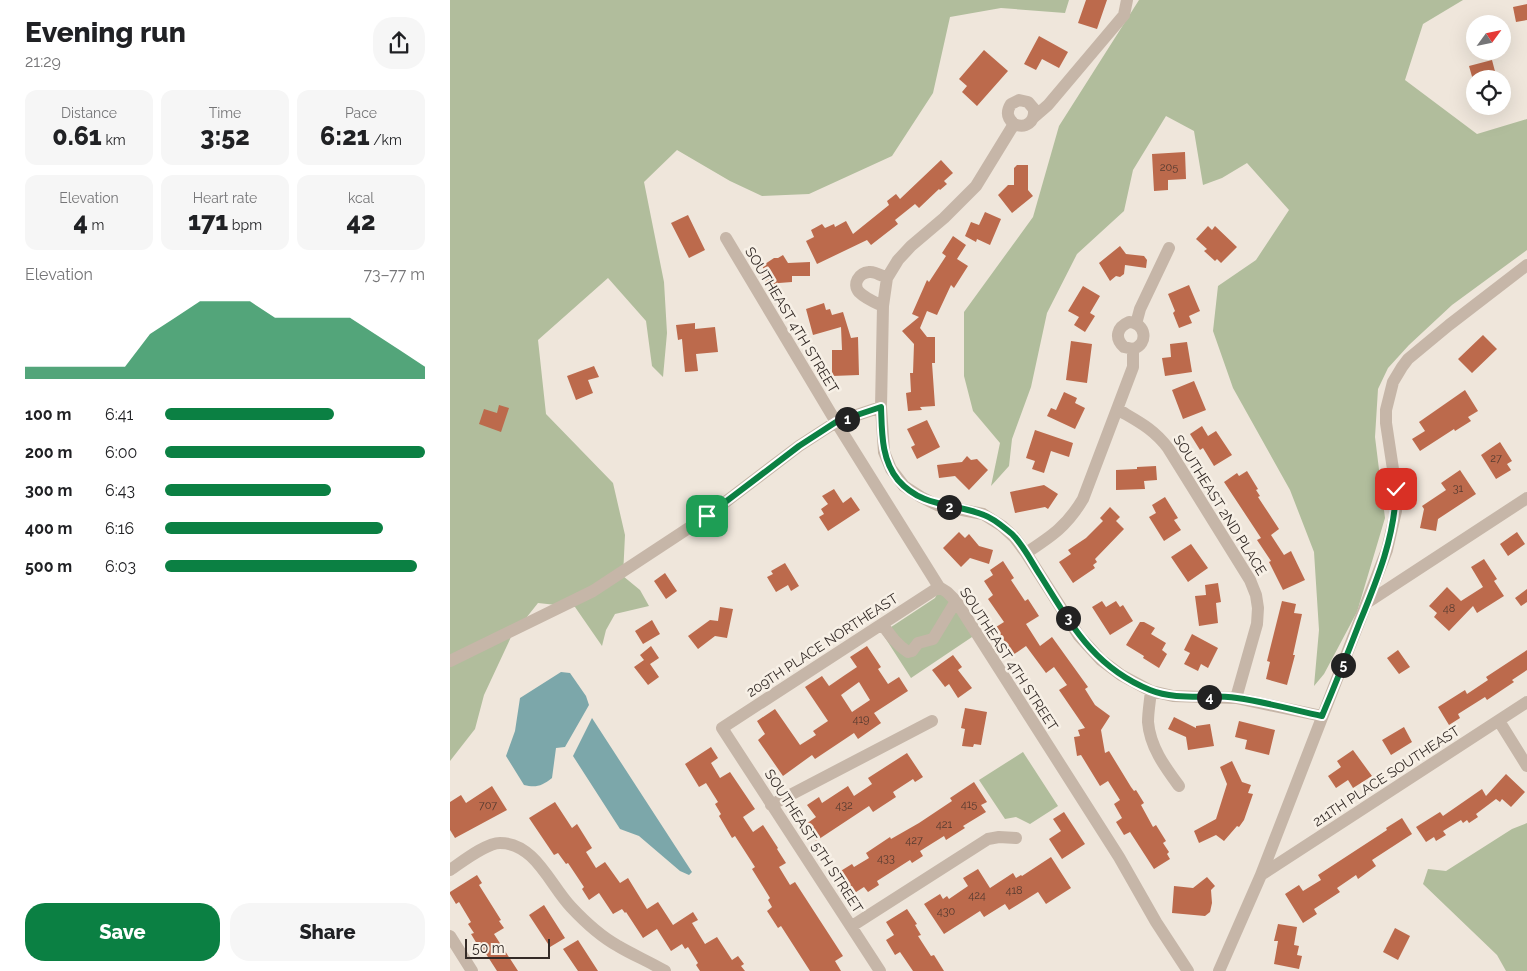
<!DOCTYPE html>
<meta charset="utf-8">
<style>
:root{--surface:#fff;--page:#f6f6f6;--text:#202124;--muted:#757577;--accent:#0b8043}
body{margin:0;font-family:Raleway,sans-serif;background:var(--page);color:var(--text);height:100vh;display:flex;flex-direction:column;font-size:19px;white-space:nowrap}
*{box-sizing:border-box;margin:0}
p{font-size:16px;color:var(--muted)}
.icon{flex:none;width:28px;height:28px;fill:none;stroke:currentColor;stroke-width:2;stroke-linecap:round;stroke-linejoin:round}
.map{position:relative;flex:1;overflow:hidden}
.panel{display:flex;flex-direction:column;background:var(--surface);width:450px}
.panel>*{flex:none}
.needle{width:32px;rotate:57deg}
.tools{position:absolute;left:1016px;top:15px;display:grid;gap:10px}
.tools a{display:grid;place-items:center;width:45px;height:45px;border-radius:50%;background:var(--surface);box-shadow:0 5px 20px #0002;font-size:25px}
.scale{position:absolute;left:15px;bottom:12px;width:85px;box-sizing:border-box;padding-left:5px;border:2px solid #342b27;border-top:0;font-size:14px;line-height:18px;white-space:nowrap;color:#342b27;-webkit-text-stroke:4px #f7f0e6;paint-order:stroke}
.pin{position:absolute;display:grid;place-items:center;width:42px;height:42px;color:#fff;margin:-21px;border-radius:10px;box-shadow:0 2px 8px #0006}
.km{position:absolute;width:25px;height:25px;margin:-12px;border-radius:50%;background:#222;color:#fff;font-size:14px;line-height:25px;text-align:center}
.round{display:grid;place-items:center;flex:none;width:52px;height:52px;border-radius:20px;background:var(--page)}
.summary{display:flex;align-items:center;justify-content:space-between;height:85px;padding:0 25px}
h1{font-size:28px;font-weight:800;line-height:38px}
.metrics{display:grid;grid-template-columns:repeat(3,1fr);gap:8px;height:85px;padding:5px 25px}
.metrics div{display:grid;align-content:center;border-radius:12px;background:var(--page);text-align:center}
.metrics b{font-size:25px;font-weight:800}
.metrics small{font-size:14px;font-weight:400}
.metrics p{font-size:14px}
.chart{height:140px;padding:10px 25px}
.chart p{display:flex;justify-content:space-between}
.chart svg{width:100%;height:90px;margin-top:5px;fill:var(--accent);opacity:.7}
.button{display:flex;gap:10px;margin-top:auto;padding:10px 25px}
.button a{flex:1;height:58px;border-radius:20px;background:var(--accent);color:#fff;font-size:20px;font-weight:800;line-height:58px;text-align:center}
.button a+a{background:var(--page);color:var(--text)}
ul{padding:0 25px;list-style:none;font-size:16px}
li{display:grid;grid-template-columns:80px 60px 1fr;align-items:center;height:38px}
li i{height:12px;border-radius:6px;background:var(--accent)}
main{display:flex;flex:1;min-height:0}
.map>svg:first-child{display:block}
.green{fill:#b1bd9c}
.water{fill:#7ca7aa}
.building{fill:#bc6a4c;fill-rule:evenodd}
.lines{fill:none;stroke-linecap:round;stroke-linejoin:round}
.minor{stroke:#c6b6a8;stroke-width:12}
.route-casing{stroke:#fff;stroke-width:10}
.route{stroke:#0b8043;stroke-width:6}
.labels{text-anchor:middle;stroke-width:5;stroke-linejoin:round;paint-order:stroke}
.number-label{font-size:11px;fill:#563b30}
.street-label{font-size:14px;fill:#342b27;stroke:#f7f0e6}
</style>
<main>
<section class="panel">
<div class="summary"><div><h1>Evening run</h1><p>21:29</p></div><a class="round"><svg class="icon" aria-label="share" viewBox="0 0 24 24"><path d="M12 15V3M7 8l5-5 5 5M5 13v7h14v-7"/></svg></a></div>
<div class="metrics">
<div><p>Distance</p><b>0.61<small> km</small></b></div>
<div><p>Time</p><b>3:52</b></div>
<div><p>Pace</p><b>6:21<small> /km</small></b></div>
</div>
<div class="metrics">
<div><p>Elevation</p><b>4<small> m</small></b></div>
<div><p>Heart rate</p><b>171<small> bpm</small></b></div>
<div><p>kcal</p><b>42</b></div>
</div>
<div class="chart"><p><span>Elevation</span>73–77 m</p>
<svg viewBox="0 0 160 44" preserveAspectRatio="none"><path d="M0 44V38L10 38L20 38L30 38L40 38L50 22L60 14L70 6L80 6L90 6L100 14L110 14L120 14L130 14L140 22L150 30L160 38V44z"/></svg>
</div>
<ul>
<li><b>100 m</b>6:41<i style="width:65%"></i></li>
<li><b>200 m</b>6:00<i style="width:100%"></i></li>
<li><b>300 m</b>6:43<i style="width:64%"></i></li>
<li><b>400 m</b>6:16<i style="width:84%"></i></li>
<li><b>500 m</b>6:03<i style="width:97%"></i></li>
</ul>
<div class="button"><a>Save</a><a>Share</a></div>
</section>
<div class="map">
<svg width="1077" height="971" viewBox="0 0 1077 971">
<rect width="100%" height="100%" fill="#efe6db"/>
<path class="green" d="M0,0H619L615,13L551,8L500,17L483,93L442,156L359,194L312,196L280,181L227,150L194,182L214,282L217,333L213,377L202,366L196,321L158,278L88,340L96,414L163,483L175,535L173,576L190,590L199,606L165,614L156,630L152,646L125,607L88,603L61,637L34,695L25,729L0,761Z
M689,0H1013L973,24L955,80L1027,134L1077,119V250L1002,305L959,345L938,368L928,389L925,437L935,518L907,612L874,674L864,686L869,630L864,552L840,490L783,388L763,331L768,286L806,260L839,210L797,163L772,178L753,185L744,131L716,116L683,170L674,211L627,254L597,313L581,387L562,439L559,466L541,486L550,443L523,411L514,376V312L583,217L609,126Z
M488,592L496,596L525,635L461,678L432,633L479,602L485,598Z
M573,752L608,806L580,824L566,817L555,819L529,780Z
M1077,823V971H1056L1047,955L973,884L978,869L996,871L1062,829Z"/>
<path class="water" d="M111,672L120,673L136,696L139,705L115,747L106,748L102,778C92,786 86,788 74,785L56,756L65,731L70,698Z
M142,718L242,872L239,875L230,871L189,836L170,829L123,756Z"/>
<path class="building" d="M636,0H657L647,29L628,23Z
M1077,4V20L1066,22L1063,7Z
M589,36L618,52L609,68L592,59L586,70L574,64Z
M534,50L558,71L527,106L512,92L517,86L509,79Z
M1042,60L1047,79H1025L1023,80L1019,66Z
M735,152L736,179L718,180V190L704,191L702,154Z
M491,160L503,173L494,181L497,184L490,190L489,189L469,208L465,204L445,220L448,224L421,245L417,240L367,264L356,241L364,237L361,230L372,224L375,228L384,224L385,227L396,221L403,234L439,205L437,201L446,194L450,199Z
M567,165H578V190L583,196L562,213L548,195L558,185H564V168Z
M535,212L551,219L540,245L527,239L526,242L515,236L521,222L529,225Z
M238,215L255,250L239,258L221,223Z
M758,226L762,230L765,226L787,247L771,263L767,259L765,261L754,251L757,249L746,239Z
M503,236L516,245L507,259L518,266L504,288L501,285L487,315L477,311L470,328L477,337H485V363H482L485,406L470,407L472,410L458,411L456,393L461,392L460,373H463L464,344L452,331L469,317L462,314L477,280L479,282L496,256L492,253Z
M670,246L676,254L694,256L697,260L696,268L675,265L674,274L670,277L666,276L660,281L649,263Z
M333,255L338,263L360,262V276H342V282L329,283L319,287L311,274L315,271L312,266L324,258H328Z
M739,285L750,311L739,316L742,323L729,328L723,313L725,311L718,294Z
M633,286L650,296L640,313L645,316L635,332L624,325L629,317L618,311Z
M374,303L376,310L380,309L382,315L393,312L401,338L408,337L409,375L382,376V350H392L391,327L363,335L356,309Z
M245,323V329L265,327L268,352L246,354L248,371L235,372L232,339L228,340L226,325Z
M1033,335L1047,349L1022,373L1008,359Z
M621,341L642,344L637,383L616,380Z
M737,342L742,372L715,376L712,358L721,357L720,344Z
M144,366L149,377L138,380L143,393L126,400L117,376Z
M744,381L756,410L733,419L722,390Z
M1015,390L1028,411L1018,417L1021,421L1005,431L1004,429L970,451L962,439L975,431L969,422Z
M614,392L627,398L625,403L635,408L625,429L597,416L601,408L606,410Z
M49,405L59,408L51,432L29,424L34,409L47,413Z
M477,420L490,447L467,459L461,447L465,445L457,429Z
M752,426L758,436L766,431L782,455L764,466L753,448L750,450L740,434Z
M585,430L623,443L619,457L601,451L594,473L582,469L585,461L576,458Z
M1050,442L1062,461L1057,464L1061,470L1046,479L1031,455Z
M517,456L521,460L527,459L538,470L519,490L505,476L489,478L487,465L512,462Z
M706,466L707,480L694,481L695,489L666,490V470L687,469V467Z
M1010,470L1026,494L988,519L986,531L970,528L974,509L972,506L996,490L991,483Z
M797,471L808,489L806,490L810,496L808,497L829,529L821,535L834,555L841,551L855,580L833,590L819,562L821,561L807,540L811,538L774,482L787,473L789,476Z
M594,485L608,494L598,509L595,507L565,513L560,492Z
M384,489L393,503L401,497L410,510L378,531L369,517L374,514L371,509L378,504L372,496Z
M715,497L728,518L724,520L731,530L714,541L699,517L706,513L702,505Z
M660,507L670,517L666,521L674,529L645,559L647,562L643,565L645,568L623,583L609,562L621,554L618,550L636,538L653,521L650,518Z
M509,532L515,538L519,534L529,546L543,550L539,564L520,558L511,567L493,548Z
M1067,532L1075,544L1058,556L1050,544Z
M741,544L758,568L738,582L721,557Z
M1034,559L1047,579L1044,581L1054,596L1027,613L1023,606L999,631L984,617L987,613L979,606L997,587L1011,601L1033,587L1021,567Z
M553,561L564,578L561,580L575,601L578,599L589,616L576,624L590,646L602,637L638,687L635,689L645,705L660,716L651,730L655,753L659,751L681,787L684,791L686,790L694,803L691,805L703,827L706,825L716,841L713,843L719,852L717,854L720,859L704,869L680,832L674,835L666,822L672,818L664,804L670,800L658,781L650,786L631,755L627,756L624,737L630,736L628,730L635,728L609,690L617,685L604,667L596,673L576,646L563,655L546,627L554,622L538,599L543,595L534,581L543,575L540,570Z
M335,563L349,586L341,591L338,585L326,592L317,577L323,574L321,571Z
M215,573L227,591L216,599L204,581Z
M768,583L771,602L766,603L768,623L749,626L745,596L756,595L755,585Z
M1077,589V602L1071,606L1065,598Z
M652,601L656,607L666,601L670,607L673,605L683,621L660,635L642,607Z
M832,601L846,604L844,613L852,614L843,655H845L837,685L816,679L820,662L817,661Z
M270,607L283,609L277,638L265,636L248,649L238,636L260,620L268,621Z
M202,620L210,634L193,644L185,631Z
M690,622H694L705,628L701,634L716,643L712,650L717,654L709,668L693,658L694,656L676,645Z
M742,634L768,648L758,668L751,664L748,671L734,664L740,653L734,650Z
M201,646L209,658L200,664L209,677L198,685L184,667L194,660L190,655Z
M417,646L431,667L428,669L438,684L449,677L458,691L424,713L431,723L408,739L404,733L365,759L362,755L333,776L308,740L315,734L307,721L325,709L350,745L366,735L363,731L378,721L355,687L372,676L379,686L395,675L407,667L400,657ZM409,682L420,700L402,712L391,695Z
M948,650L960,667L949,674L937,658Z
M1077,650V670L1062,680L1064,682L1037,700L1035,697L1008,714L1010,718L999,725L988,707L1015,690L1017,694L1038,680L1036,677Z
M503,655L512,667L508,670L522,688L508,698L499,684L495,687L482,670Z
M515,708L537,712L531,745L524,744L523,747L512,746L515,729L511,728Z
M724,717L746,728V726L760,724L764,746L738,750L736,737L718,729Z
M789,721L825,730L819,755L795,749L797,740L785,737Z
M954,727L962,742L941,755L932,740Z
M261,747L268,758L261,763L270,778L280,772L305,809L293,817L303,832L313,825L328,848L327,849L336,863L329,867L340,885L345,882L393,956L385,961L391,971H360L331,926L328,928L317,911L322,907L318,900L320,898L302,869L305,867L285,836L282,838L269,816L271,814L265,804L268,802L256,783L249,787L235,764Z
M903,750L922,776L903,788L898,780L886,788L878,776L891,767L887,761Z
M457,753L473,777L465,782L463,779L443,792L446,797L423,812L419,806L366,841L356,824L366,817L357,805L369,797L372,803L398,786L404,796L422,784L418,778Z
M782,761L792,782L801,785L798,793L803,794L794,820L789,827L787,826L774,841L766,835L749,843L744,831L766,819L777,784L770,767Z
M1056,774L1075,792L1061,807L1052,799L1050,802L1046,799L1026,814L1028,817L1019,823L1017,820L1013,823L1011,820L993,831L996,835L986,841L984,837L976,842L966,827L990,812L993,816L1032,789L1036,796Z
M524,782L537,802L531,805L536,812L513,826L515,828L496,840L494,836L470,851L473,856L462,863L460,860L427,881L429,885L418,892L414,887L403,894L389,872L402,864L404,867L419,858L416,853L440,837L441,839L469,823L502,801L500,798Z
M42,786L57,810L5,838L0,830V802L11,795L16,803Z
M105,802L122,828L127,824L142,848L136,852L146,868L155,862L170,883L178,878L197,909L208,902L223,925L243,912L248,920L242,923L255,944L267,937L282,960L288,956L294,964L291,966L295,971H250L246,965L248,963L238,947L235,949L232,944L221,951L207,929L193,938L176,912L175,913L172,909L163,914L149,893L139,900L132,889L134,887L118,863L116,864L108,853L104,855L79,818Z
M614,812L635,844L612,859L599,839L611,831L603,819Z
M952,818L962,834L922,860L926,866L908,879L906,875L887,888L890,892L864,909L867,914L853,923L835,894L849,885L853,891L871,880L868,875L937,830L936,828Z
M601,857L621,888L596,904L588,892L559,910L555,904L534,917L530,911L494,934L474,904L490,894L493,899L497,896L499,899L518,886L513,878L528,869L540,888L563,873L566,878L571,875L572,876Z
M27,875L32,883L29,885L51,920L49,921L54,928L44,934L68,971H47L29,943L27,944L21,934L24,933L18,924L21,922L9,902L6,904L0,894V892Z
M757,877L765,886L761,890L762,903L760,912L755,916L722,913L724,886L743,888Z
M94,905L115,938L100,947L79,915Z
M457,909L467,924L465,925L471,935L468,936L481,956L484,955L494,971H463L450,952L445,955L436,940L444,935L436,922Z
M828,924L847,927L844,945L849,946L847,955L852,956L849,969L824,964L828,941H824Z
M945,928L960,936L948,960L933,952Z
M128,940L148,971H128L113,949Z"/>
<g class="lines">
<path class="minor" d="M583,118L598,105L674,15L677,0
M564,124C557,118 556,112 561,104L569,100L578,102L584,109C585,122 576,129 564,124L526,186L494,218L461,246L448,260L437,278L433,306L431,407L434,452L441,469L454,486L471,497L487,505L533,514L552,526L564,537L576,553L629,636L651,660L671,675L701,691L723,696L786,698L872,716
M276,238L386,422L489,587L497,592L506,601L669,857L706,922L738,971
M433,306C424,302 416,299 409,292C402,284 409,273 419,272C425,271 432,276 437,278
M686,324L690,309L719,248
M667,409C687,421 703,428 718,448L800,580L806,595L808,608L807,624L786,698
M576,553C602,536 617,526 633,499L683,367V349C699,344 696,323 679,322C667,327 664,338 674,347L683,349
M918,602L1077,498
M432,624C440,635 447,645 458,652L462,651L468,643L483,639L506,601
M0,661L143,591L257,516L349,446L386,422L431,407
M701,691C700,701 698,712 698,722C700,747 715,767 729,786
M1049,721L1077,766
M321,805L482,721
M0,870C12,862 36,843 50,843C85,843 100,885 121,907C135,922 150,936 168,946C183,955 200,962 215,971
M811,875L1077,702
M402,926L538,839L549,837L566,838
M0,936L22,971
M430,971L272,728L489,587
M769,971L811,875L937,550L946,511V489L936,423V410L943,382L952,367L958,359L999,325L1077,265"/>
</g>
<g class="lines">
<g class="route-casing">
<path id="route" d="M257,516L349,446L386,422L431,407C432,432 431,459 448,480C472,508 504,503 534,515C545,519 553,527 562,534C573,545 581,561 590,575C621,624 643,667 700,690C727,701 759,694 787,698C815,702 844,710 872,716C885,685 897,655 909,624C927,580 945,537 946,489"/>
</g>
<use href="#route" class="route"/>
</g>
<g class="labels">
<g class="number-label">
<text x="719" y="171">205</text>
<text x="1046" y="462">27</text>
<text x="1008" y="492">31</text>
<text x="999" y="612">48</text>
<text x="411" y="723">419</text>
<text x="519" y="808">415</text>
<text x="38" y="809">707</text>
<text x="394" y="809">432</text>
<text x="494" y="828">421</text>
<text x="464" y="844">427</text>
<text x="436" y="862">433</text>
<text x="564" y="894">418</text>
<text x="527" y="899">424</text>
<text x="496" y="915">430</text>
</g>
<g class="street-label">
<text transform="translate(342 320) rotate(59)" y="5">SOUTHEAST 4TH STREET</text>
<text transform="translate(770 505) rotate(58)" y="5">SOUTHEAST 2ND PLACE</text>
<text transform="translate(372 645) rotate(-33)" y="5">209TH PLACE NORTHEAST</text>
<text transform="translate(559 659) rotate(57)" y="5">SOUTHEAST 4TH STREET</text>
<text transform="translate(936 776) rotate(-33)" y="5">211TH PLACE SOUTHEAST</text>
<text transform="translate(364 841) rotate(57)" y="5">SOUTHEAST 5TH STREET</text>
</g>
</g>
</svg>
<div class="tools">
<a><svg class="needle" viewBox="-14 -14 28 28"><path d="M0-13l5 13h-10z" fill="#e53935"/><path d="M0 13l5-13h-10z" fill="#757577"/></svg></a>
<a><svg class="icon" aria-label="locate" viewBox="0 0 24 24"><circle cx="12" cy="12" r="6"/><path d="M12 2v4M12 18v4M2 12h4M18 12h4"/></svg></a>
</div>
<div class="scale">50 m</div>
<div class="pin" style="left:257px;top:516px;background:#1e9e55"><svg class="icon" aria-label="arrive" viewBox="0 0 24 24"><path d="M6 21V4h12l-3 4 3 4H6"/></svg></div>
<div class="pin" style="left:946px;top:489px;background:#d93025"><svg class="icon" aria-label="check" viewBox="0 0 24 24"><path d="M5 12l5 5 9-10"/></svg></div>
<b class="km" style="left:397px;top:419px">1</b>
<b class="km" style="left:499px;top:507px">2</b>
<b class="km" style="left:618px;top:618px">3</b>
<b class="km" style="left:759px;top:697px">4</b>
<b class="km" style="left:893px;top:665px">5</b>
</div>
</main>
